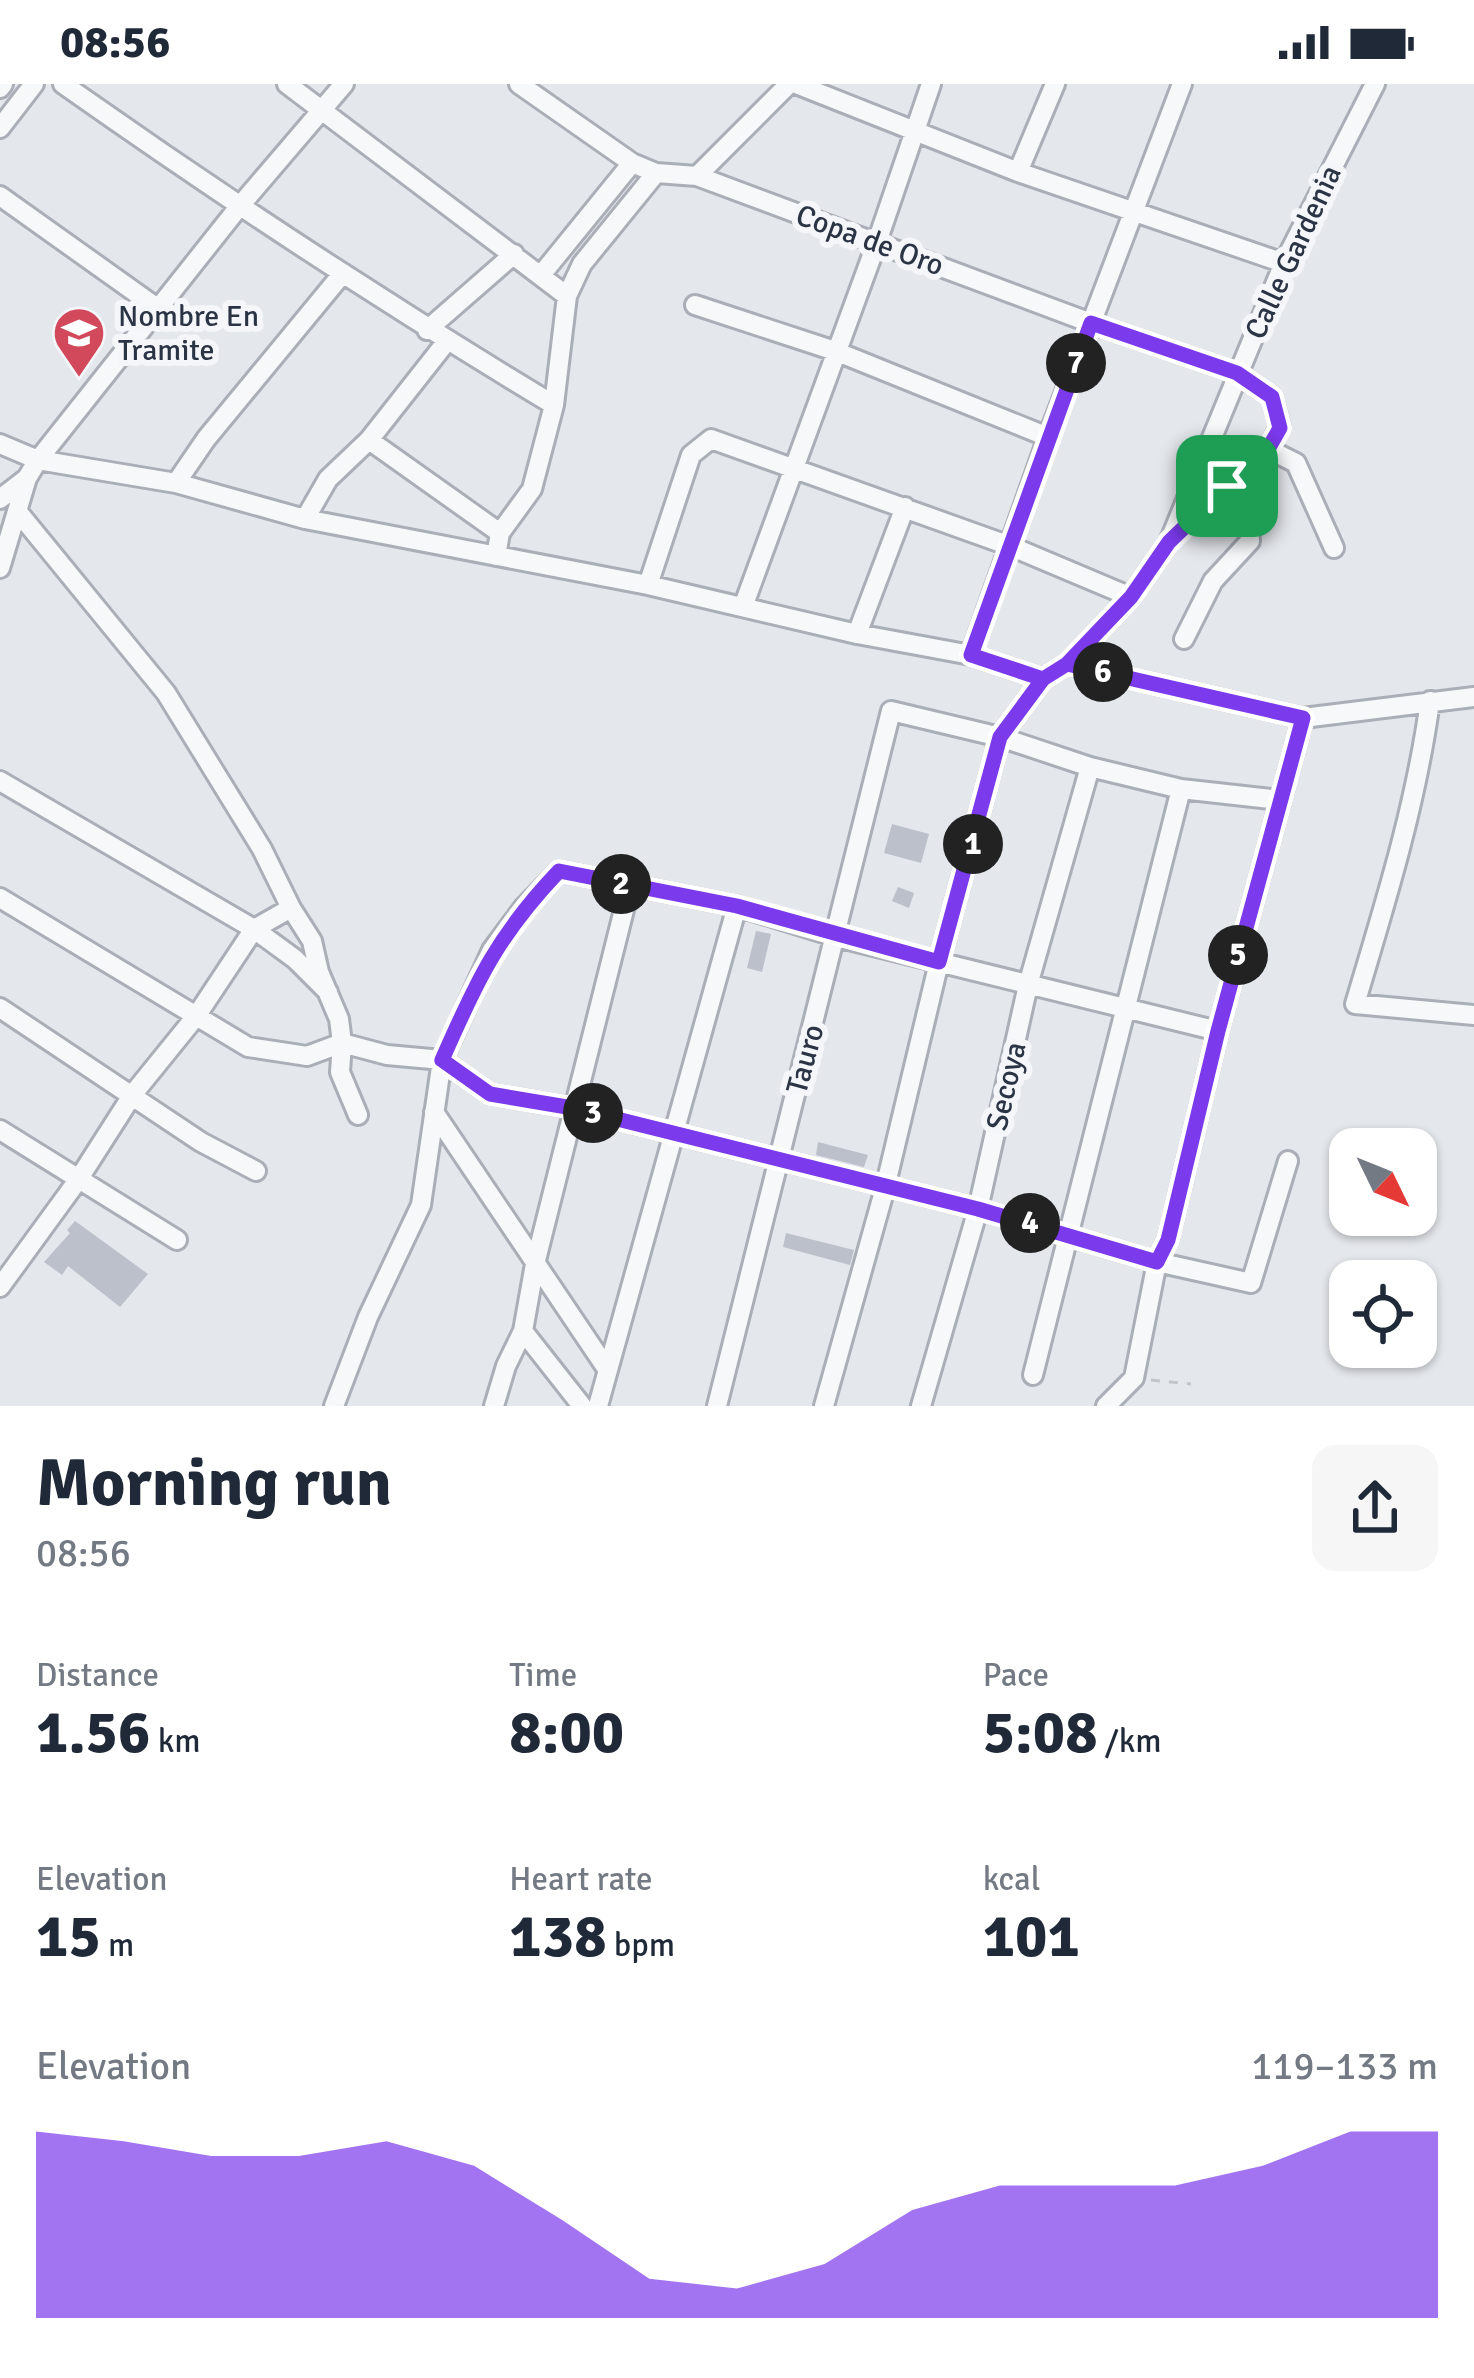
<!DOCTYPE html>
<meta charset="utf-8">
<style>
:root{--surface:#fff;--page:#f6f6f7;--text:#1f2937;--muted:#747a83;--accent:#7c3aed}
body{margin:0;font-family:Signika,sans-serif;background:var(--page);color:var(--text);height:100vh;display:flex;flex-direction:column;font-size:45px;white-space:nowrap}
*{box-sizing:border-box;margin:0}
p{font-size:39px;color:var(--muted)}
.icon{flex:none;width:66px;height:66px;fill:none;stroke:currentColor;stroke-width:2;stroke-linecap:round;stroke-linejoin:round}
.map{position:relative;height:1322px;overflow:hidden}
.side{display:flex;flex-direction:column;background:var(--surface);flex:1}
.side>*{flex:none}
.needle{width:78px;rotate:133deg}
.tools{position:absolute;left:1329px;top:1044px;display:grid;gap:24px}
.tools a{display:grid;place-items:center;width:108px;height:108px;border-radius:24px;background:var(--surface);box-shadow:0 3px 9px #0004;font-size:60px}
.pin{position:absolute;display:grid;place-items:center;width:102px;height:102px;color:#fff;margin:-51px;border-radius:24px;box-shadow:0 6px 18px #0006}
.km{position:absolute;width:60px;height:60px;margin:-30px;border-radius:50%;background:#222;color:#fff;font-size:33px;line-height:60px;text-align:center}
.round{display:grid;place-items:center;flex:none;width:126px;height:126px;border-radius:24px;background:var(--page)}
.headline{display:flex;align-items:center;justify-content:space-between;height:204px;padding:0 36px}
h1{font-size:66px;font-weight:800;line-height:90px}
.metrics{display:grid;grid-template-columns:repeat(3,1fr);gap:18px;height:204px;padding:12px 36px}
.metrics div{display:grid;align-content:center}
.metrics b{font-size:60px;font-weight:800}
.metrics small{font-size:33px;font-weight:400}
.metrics p{font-size:33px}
.chart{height:336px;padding:24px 36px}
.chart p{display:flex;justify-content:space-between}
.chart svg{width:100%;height:216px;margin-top:12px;fill:var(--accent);opacity:.7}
.status{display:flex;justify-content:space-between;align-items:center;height:84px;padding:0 60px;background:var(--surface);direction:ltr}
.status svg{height:33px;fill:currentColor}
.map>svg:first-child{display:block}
.building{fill:#bbc0ca}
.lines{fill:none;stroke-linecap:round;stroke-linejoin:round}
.minor-casing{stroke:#a9aeb7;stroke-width:24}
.path{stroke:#c2c5cb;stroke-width:3;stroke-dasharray:9 9;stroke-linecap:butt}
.minor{stroke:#f7f8fa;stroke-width:18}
.route-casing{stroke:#fff;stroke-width:24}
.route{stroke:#7c3aed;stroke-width:15}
.labels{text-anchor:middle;stroke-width:12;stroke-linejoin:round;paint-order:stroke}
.street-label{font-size:30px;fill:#2b3445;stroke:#f4f6f9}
.poi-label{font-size:30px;fill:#2b3445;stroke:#f4f6f9;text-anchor:start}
</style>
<div class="status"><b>08:56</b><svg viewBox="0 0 49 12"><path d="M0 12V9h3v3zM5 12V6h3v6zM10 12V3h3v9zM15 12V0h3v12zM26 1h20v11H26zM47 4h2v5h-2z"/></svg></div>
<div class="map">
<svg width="1474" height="1322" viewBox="0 0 1474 1322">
<rect width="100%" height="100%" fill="#e4e7ec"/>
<path class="building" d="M892,740L929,750L921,779L884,769Z
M898,803L914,809L909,824L892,817Z
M756,847L771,850L762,888L747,884Z
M818,1058L868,1071L864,1083L816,1071Z
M75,1137L148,1190L120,1223L68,1182L62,1191L44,1178L70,1149L67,1146Z
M786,1149L854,1166L850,1181L783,1163Z"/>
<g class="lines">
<g class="minor-casing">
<path id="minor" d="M63,0C223,113 386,220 554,321
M287,0L567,212
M519,0L632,79L656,89L697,92L1091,239L1237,289L1272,313L1280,343L1268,365L1177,450
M796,0L1018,88L1284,179
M0,4L3,0
M0,44L34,0
M1018,88L1055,0
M697,92L789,0
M0,112L160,226
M541,191L632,79
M695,221L835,267L1048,353
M427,246L514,170
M369,356L500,449
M0,360L38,376L176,399L305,435L648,501L857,550L971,571L1043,595
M1268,365L1296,379L1334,464
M176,399L206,355L343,189
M0,415L27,394
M305,435L328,395L369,356L447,257
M496,472L500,449L532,405L554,321L567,212L582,180L656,89
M0,484L27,394L38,376L238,124L344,0
M648,501L691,371L711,355L1010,462L1131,513
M743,523L877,158L931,0
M857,550L905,423
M1184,555L1213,497L1250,457L1248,431L1227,402
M971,571L1048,353L1182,0
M1067,580L1303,634L1474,613
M1430,617C1416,721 1385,820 1355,920L1474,931
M0,697L254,845L295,875L328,908
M0,814L248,963L307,972L342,959L387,971L442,976L490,1010L573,1024L978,1125L1157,1178L1251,1199L1288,1077
M291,824L312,857L319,888L339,935L342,959L340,988L358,1031
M0,924L201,1058L256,1087
M434,1028L607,1285
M0,1046L177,1156
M0,1203L78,1096L133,1010L197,931L254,845L291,824L262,765L166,609L18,428
M523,1247L582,1322
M1033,1291L1181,705
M334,1322L368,1233L421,1121L442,976L492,866L524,823L559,787L737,822L837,853L1218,947
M494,1322L506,1282L523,1247L535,1180L630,802
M598,1322L737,822
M717,1322L891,627L1000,653L1090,683L1181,705L1280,716
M824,1322L885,1104L939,878L1000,653L1043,595L1067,580L1131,513L1169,458L1284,179L1375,0
M921,1322L978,1125L1028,901L1090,683
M1106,1322L1134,1294L1157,1178L1168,1156L1218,947L1303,634"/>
</g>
<path class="path" d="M1151,1296L1191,1300"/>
<use href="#minor" class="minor"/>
</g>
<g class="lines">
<g class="route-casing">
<path id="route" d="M1227,402L1169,458L1131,513L1067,580L1043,595L1000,653L939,878L737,822L559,787C498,851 477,896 442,976L490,1010L573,1024L978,1125L1157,1178L1168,1156L1218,947L1303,634L1067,580L1043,595L971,571L1091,239L1237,289L1272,313L1280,344L1268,365L1227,402"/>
</g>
<use href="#route" class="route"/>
</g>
<defs>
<g id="school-pin" transform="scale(2.7)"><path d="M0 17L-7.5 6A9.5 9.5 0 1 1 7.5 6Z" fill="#d1495b" stroke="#f4f6f9"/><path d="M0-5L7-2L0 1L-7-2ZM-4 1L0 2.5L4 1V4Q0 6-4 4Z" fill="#fff"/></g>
</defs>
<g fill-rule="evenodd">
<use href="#school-pin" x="79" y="249"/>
</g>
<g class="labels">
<g class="street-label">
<text transform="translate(870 156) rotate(20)" y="10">Copa de Oro</text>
<text transform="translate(1293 168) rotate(-65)" y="10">Calle Gardenia</text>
<text transform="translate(805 975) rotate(-75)" y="10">Tauro</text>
<text transform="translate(1006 1002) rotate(-77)" y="10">Secoya</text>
</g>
<g class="poi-label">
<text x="118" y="242">Nombre En<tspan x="118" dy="34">Tramite</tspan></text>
</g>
</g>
</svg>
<div class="tools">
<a><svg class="needle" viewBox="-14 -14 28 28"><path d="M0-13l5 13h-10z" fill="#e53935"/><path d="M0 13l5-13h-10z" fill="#747a83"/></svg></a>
<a><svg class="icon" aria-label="locate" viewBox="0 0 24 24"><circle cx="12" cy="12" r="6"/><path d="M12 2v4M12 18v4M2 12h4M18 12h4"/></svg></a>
</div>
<div class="pin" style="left:1227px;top:402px;background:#1e9e55"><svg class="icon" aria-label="arrive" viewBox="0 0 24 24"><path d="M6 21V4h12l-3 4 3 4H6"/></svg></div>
<b class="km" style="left:973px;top:760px">1</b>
<b class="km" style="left:621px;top:800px">2</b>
<b class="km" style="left:593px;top:1029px">3</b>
<b class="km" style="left:1030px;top:1139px">4</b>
<b class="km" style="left:1238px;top:871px">5</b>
<b class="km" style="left:1103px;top:588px">6</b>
<b class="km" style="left:1076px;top:279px">7</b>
</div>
<section class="side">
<div class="headline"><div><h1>Morning run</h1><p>08:56</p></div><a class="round"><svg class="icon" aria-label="share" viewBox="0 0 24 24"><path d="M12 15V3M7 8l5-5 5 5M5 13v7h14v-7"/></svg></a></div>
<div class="metrics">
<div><p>Distance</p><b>1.56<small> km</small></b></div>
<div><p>Time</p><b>8:00</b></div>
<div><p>Pace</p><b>5:08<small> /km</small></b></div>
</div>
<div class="metrics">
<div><p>Elevation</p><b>15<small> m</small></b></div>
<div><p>Heart rate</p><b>138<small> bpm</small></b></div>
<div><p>kcal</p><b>101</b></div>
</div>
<div class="chart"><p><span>Elevation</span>119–133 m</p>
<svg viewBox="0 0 160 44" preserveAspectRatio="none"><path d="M0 44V6L10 8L20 11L30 11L40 8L50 13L60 24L70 36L80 38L90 33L100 22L110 17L120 17L130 17L140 13L150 6L160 6V44z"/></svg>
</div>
</section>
